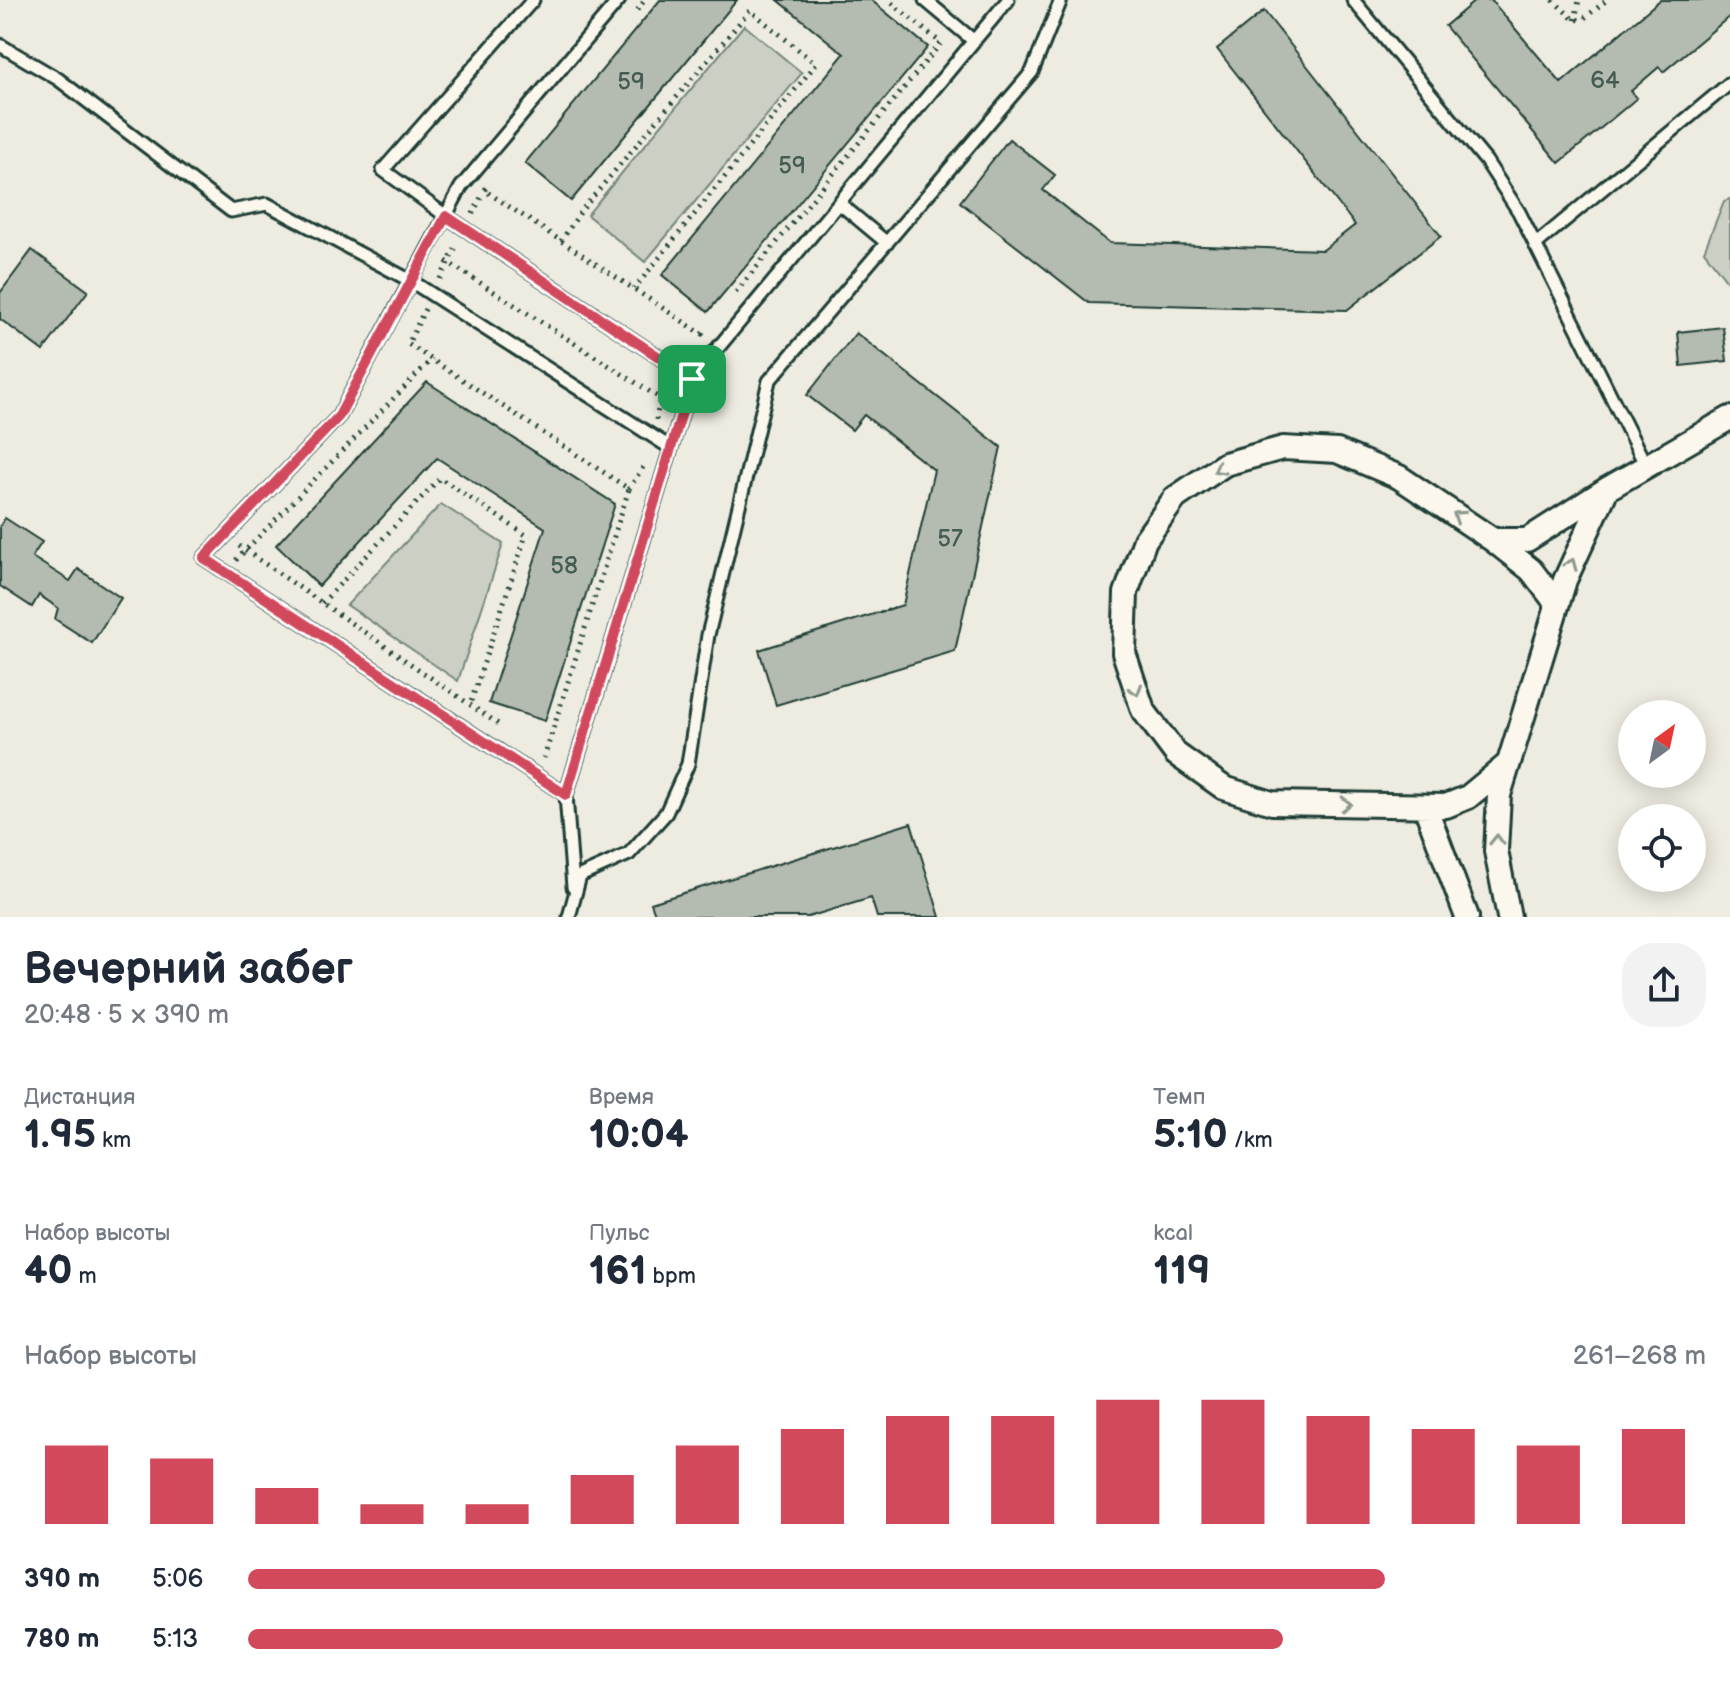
<!DOCTYPE html>
<html lang="ru">
<meta charset="utf-8">
<style>
:root{--surface:#fff;--page:#f2f2f3;--text:#1f2937;--muted:#747a83;--accent:#d1495b}
body{margin:0;font-family:"Balsamiq Sans",sans-serif;background:var(--page);color:var(--text);height:100vh;display:flex;flex-direction:column;font-size:30px;white-space:nowrap}
*{box-sizing:border-box;margin:0}
p{font-size:26px;color:var(--muted)}
.icon{flex:none;width:44px;height:44px;fill:none;stroke:currentColor;stroke-width:2;stroke-linecap:round;stroke-linejoin:round}
.map{position:relative;height:917px;overflow:hidden}
.side{display:flex;flex-direction:column;background:var(--surface);flex:1}
.side>*{flex:none}
.needle{width:52px;rotate:33deg}
.tools{position:absolute;left:1618px;top:700px;display:grid;gap:16px}
.tools a{display:grid;place-items:center;width:88px;height:88px;border-radius:50%;background:var(--surface);box-shadow:0 4px 20px #0003;font-size:40px}
.pin{position:absolute;display:grid;place-items:center;width:68px;height:68px;color:#fff;margin:-34px;border-radius:16px;box-shadow:0 4px 12px #0006}
.round{display:grid;place-items:center;flex:none;width:84px;height:84px;border-radius:32px;background:var(--page)}
.headline{display:flex;align-items:center;justify-content:space-between;height:136px;padding:0 24px}
h1{font-size:44px;font-weight:700;line-height:60px}
.stats{display:grid;grid-template-columns:repeat(3,1fr);gap:12px;height:136px;padding:8px 24px}
.stats div{display:grid;align-content:center}
.stats b{font-size:40px;font-weight:700}
.stats small{font-size:22px;font-weight:400}
.stats p{font-size:22px}
.chart{height:224px;padding:16px 24px}
.chart p{display:flex;justify-content:space-between}
.chart svg{width:100%;height:144px;margin-top:8px;stroke:var(--accent);stroke-width:6}
ul{padding:0 24px;list-style:none;font-size:26px}
li{display:grid;grid-template-columns:128px 96px 1fr;align-items:center;height:60px}
li i{height:20px;border-radius:10px;background:var(--accent)}
.map>svg:first-child{display:block}
.green{fill:#cbcfc4;stroke:#75867c;stroke-width:2}
.building{fill:#b4bbb0;stroke:#1f3d34;stroke-width:2}
.lines{fill:none;stroke-linecap:round;stroke-linejoin:round}
.lane-casing{stroke:#1f3d34;stroke-width:17}
.street-casing{stroke:#1f3d34;stroke-width:28}
.path{stroke:#1f3d34;stroke-width:5;stroke-dasharray:2 6;stroke-linecap:butt}
.lane{stroke:#fbf7ec;stroke-width:11}
.street{stroke:#fbf7ec;stroke-width:22}
.oneway{stroke:#8d9a90}
.route-casing{stroke:#fff;stroke-width:16}
.route{stroke:#d1495b;stroke-width:10}
.labels{text-anchor:middle;stroke-width:6;stroke-linejoin:round;paint-order:stroke}
.number-label{font-size:24px;fill:#445c53}
</style>
<div class="map">
<svg width="1730" height="917" viewBox="0 0 1730 917">
<rect width="100%" height="100%" fill="#eeece1"/>
<filter id="ink" filterUnits="userSpaceOnUse"><feTurbulence type="fractalNoise" baseFrequency=".0125" numOctaves="2"/><feDisplacementMap in="SourceGraphic" scale="16" xChannelSelector="R" yChannelSelector="G"/><feConvolveMatrix kernelMatrix="1 2 1 2 8 2 1 2 1" color-interpolation-filters="sRGB"/></filter>
<g filter="url(#ink)">
<path class="green" d="M744,25L802,73L645,262L587,215Z
M1730,199V285L1704,251L1724,201Z
M441,504L503,544L458,681L347,605Z"/>
<path class="building" d="M660,0H737L571,201L525,163Z
M778,0H871L928,47L708,312L662,275L844,54Z
M1476,0H1491L1561,83L1660,0H1730V16L1663,72L1659,67L1631,91L1637,98L1559,163L1445,26Z
M1264,11L1441,236L1347,310L1089,303L960,202L1009,139L1055,175L1043,190L1110,243L1323,250L1355,225L1217,49Z
M32,250L88,291L43,351L0,319V293Z
M1723,327L1727,361L1681,366L1678,332Z
M856,333L1001,447L955,651L776,705L759,650L903,605L934,470L864,415L852,430L807,395Z
M427,382L615,504L545,721L489,703L545,528L437,458L319,586L276,545Z
M5,518L42,542L32,557L70,581L78,569L121,598L92,643L55,619L58,608L39,595L32,607L0,586V526Z
M911,823L940,917H877L871,898L808,917H656L651,903Z"/>
<g class="lines">
<g class="lane-casing">
<path id="lane" d="M533,0L383,170L446,216L692,379
M619,0L461,187L339,416L204,558L566,795L692,379L1008,0
M925,0L974,41
M1353,0L1486,161L1519,212L1646,466
M0,45L58,79L231,211L267,204L411,281L671,448
M839,203L887,243
M1535,245L1730,83
M566,795L573,887
M569,917L580,876L629,854L666,813L688,764L708,635L769,381L1032,72L1061,0"/>
</g>
<g class="street-casing">
<path id="street" d="M1493,540H1527L1607,489L1730,418
M1508,764L1468,797L1446,806L1272,803L1224,788L1176,754L1143,710L1124,653L1126,593L1145,540L1175,498L1225,464L1283,448L1337,451L1399,477L1493,540L1531,570L1557,604
M1425,806L1467,917
M1509,917L1496,851L1499,795L1565,580L1607,489"/>
</g>
<path class="path" d="M1553,0L1573,19L1582,20L1607,0
M637,10L645,0
M1575,20L1579,0
M486,188L484,190L702,334L704,331
M473,214L482,195
M561,241L581,211L750,10L816,64L634,289
M446,261L666,402
M440,279L457,245
M736,292L941,43L888,0
M425,309L408,344L629,489L544,758
M656,420L660,399L669,385
M629,489L645,464
M239,546L501,726
M236,560L432,359
M322,603L440,478L526,535L470,705"/>
<use href="#lane" class="lane"/>
<use href="#street" class="street"/>
</g>
<defs><path id="oneway-chevron" d="M-2-3.5L2.5 0L-2 3.5" fill="none" stroke-width="1.6" stroke-linecap="round" stroke-linejoin="round" transform="scale(2)"/></defs>
<g class="oneway">
<use href="#oneway-chevron" transform="translate(1219 469) rotate(150)"/>
<use href="#oneway-chevron" transform="translate(1458 516) rotate(-146)"/>
<use href="#oneway-chevron" transform="translate(1571 564) rotate(-68)"/>
<use href="#oneway-chevron" transform="translate(1136 690) rotate(72)"/>
<use href="#oneway-chevron" transform="translate(1346 804) rotate(1)"/>
<use href="#oneway-chevron" transform="translate(1497 840) rotate(-89)"/>
</g>
</g>
<g class="lines" filter="url(#ink)">
<g class="route-casing">
<path id="route" d="M446,216L692,379L566,795L204,558L339,416Z"/>
</g>
<use href="#route" class="route"/>
</g>
<g class="labels">
<g class="number-label">
<text x="1605" y="88">64</text>
<text x="631" y="89">59</text>
<text x="792" y="173">59</text>
<text x="950" y="546">57</text>
<text x="564" y="573">58</text>
</g>
</g>
</svg>
<div class="tools">
<a><svg class="needle" viewBox="-14 -14 28 28"><path d="M0-13l5 13h-10z" fill="#e53935"/><path d="M0 13l5-13h-10z" fill="#747a83"/></svg></a>
<a><svg class="icon" aria-label="locate" viewBox="0 0 24 24"><circle cx="12" cy="12" r="6"/><path d="M12 2v4M12 18v4M2 12h4M18 12h4"/></svg></a>
</div>
<div class="pin" style="left:692px;top:379px;background:#1e9e55"><svg class="icon" aria-label="arrive" viewBox="0 0 24 24"><path d="M6 21V4h12l-3 4 3 4H6"/></svg></div>
</div>
<section class="side">
<div class="headline"><div><h1>Вечерний забег</h1><p>20:48 · 5 × 390 m</p></div><a class="round"><svg class="icon" aria-label="share" viewBox="0 0 24 24"><path d="M12 15V3M7 8l5-5 5 5M5 13v7h14v-7"/></svg></a></div>
<div class="stats">
<div><p>Дистанция</p><b>1.95<small> km</small></b></div>
<div><p>Время</p><b>10:04</b></div>
<div><p>Темп</p><b>5:10<small> /km</small></b></div>
</div>
<div class="stats">
<div><p>Набор высоты</p><b>40<small> m</small></b></div>
<div><p>Пульс</p><b>161<small> bpm</small></b></div>
<div><p>kcal</p><b>119</b></div>
</div>
<div class="chart"><p><span>Набор высоты</span>261–268 m</p>
<svg viewBox="0 0 160 44" preserveAspectRatio="none"><path d="M5 44V20M15 44V24M25 44V33M35 44V38M45 44V38M55 44V29M65 44V20M75 44V15M85 44V11M95 44V11M105 44V6M115 44V6M125 44V11M135 44V15M145 44V20M155 44V15"/></svg>
</div>
<ul>
<li><b>390 m</b>5:06<i style="width:78%"></i></li>
<li><b>780 m</b>5:13<i style="width:71%"></i></li>
</ul>
</section>
